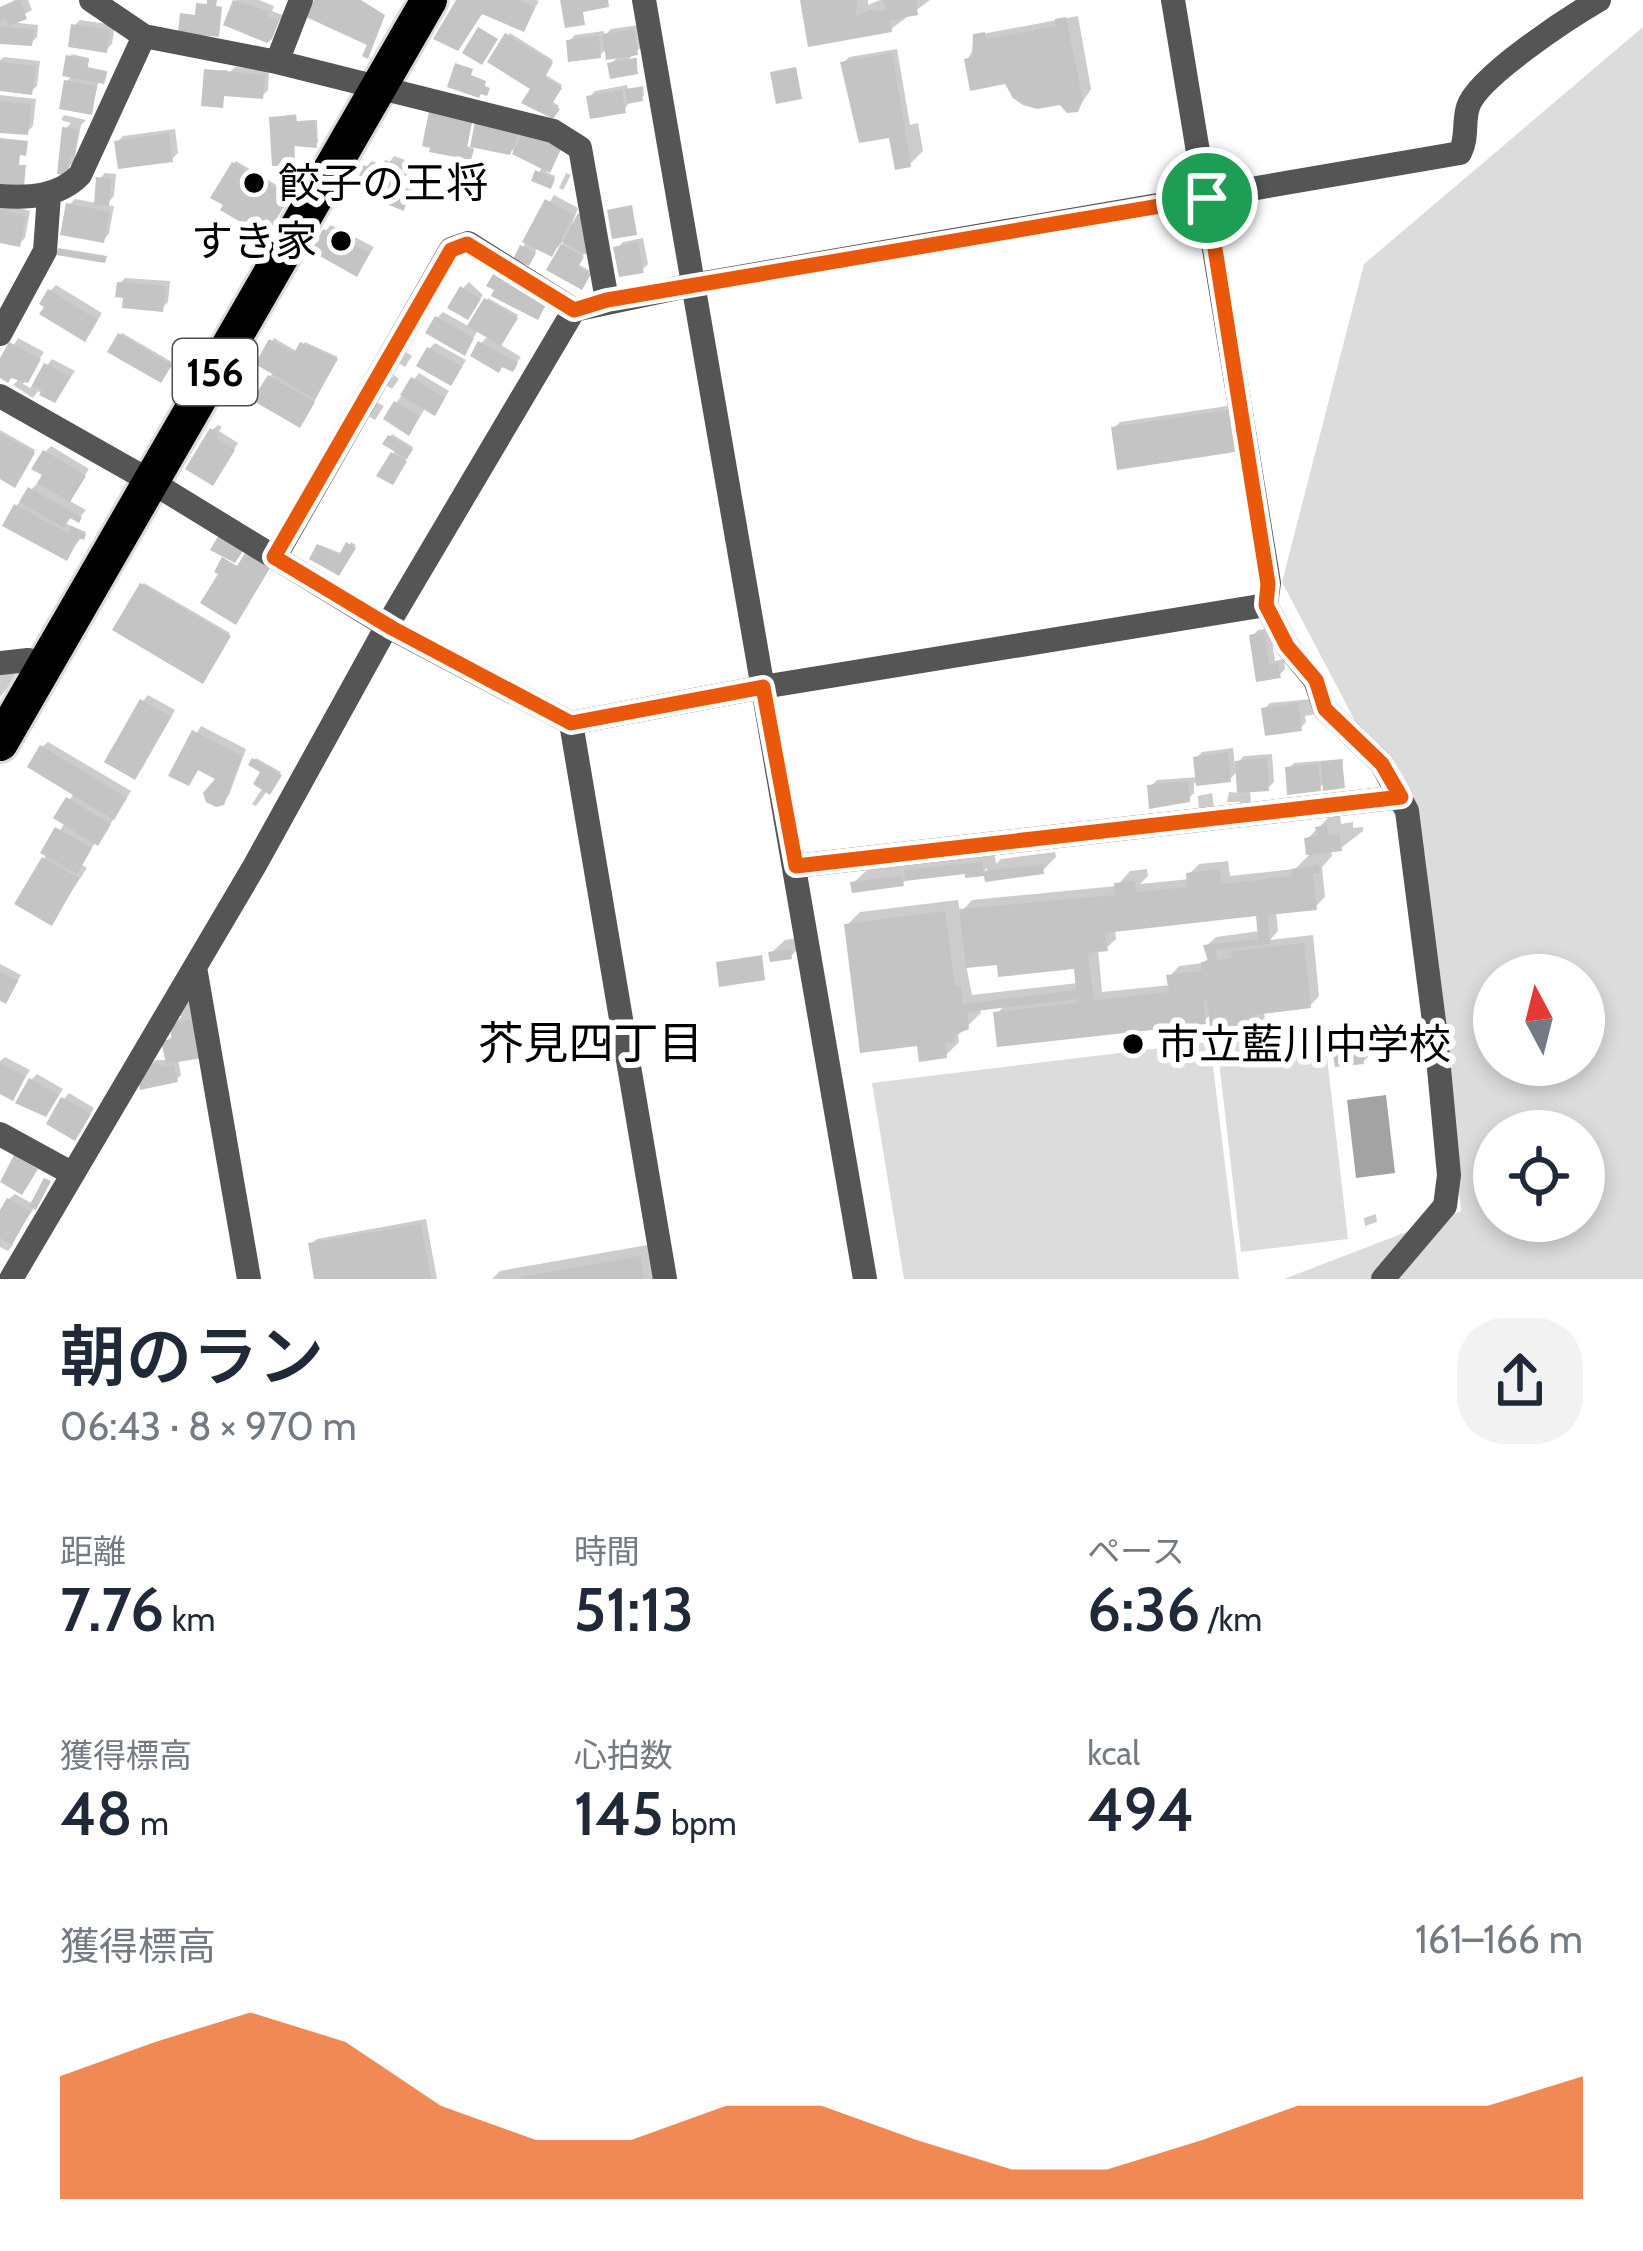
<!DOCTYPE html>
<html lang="ja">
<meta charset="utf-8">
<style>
:root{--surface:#fff;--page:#f2f2f3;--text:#1f2937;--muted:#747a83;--accent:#ea580c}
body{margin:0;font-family:Cabin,"Noto Sans JP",sans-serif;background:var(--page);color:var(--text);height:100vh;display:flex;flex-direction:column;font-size:45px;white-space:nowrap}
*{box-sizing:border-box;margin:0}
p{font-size:39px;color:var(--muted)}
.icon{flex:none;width:66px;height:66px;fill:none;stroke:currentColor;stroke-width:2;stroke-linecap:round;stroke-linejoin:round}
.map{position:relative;height:1279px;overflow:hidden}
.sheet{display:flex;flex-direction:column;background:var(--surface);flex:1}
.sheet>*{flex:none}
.needle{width:78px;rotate:353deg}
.buttons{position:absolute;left:1473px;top:954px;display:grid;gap:24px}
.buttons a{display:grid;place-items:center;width:132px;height:132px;border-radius:50%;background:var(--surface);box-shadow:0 6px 18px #0003;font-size:60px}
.pin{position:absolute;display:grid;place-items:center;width:102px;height:102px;color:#fff;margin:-51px;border:6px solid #fff;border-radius:50%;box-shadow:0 3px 12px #0007}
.round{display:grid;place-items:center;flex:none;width:126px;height:126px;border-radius:48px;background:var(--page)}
.head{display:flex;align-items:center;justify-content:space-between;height:204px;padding:0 60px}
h1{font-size:66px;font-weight:600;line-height:90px}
.figures{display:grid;grid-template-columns:repeat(3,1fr);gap:18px;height:204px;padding:12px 60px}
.figures div{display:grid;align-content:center}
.figures b{font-size:60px;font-weight:600}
.figures small{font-size:33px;font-weight:400}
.figures p{font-size:33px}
.chart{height:336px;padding:24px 60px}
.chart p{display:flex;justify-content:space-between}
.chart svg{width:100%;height:216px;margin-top:12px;fill:var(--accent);opacity:.7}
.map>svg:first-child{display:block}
.green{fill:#dcdcdc;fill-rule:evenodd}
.water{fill:#a3a3a3}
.shadow{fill:#0003;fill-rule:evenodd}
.building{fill:#c4c4c4;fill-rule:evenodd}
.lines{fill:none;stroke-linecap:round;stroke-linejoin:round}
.highway-casing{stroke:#dbdbdb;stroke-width:42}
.street{stroke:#555;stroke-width:24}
.highway{stroke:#000;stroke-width:36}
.route-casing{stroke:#fff;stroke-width:24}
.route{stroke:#ea580c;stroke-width:15}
.poi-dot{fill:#000;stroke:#fff;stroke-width:4.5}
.labels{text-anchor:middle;stroke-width:12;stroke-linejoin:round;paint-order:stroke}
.shield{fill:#fff;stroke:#4c4c4c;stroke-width:3}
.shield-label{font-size:39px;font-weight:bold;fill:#000}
.poi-label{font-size:42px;fill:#000;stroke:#fff;text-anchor:start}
.neighbourhood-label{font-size:45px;fill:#000;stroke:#fff}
</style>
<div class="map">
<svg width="1643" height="1279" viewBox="0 0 1643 1279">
<rect width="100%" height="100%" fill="#fff"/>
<path class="green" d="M1643,27V1279H1284L1461,1211L1425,854L1282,582L1364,264ZM1494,975H1584V1065H1494ZM1494,1131H1584V1221H1494Z
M1324,1031L1348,1239L1241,1252L1217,1044Z
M1210,1042L1239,1279H904L872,1083Z"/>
<path class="water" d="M1386,1095L1395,1173L1356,1178L1347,1100Z"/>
<path class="shadow" d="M15,0H28L32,10L10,22L38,25L37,37L31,43L0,40V7Z
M236,0H259L274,6L272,11L283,15L272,33L227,23Z
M462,0H536L539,1L524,28Z
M803,0H868V5L880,0H930L891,29Z
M1078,16L1091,89L1079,107L1007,81L967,60L982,34Z
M80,20L115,25L112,44L106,50L74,26Z
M639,25L642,46L629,59L637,58V72L610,64L620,55L607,48L600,55L569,41L575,35L604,31V36L611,29Z
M510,33L553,60L544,74L562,85L552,101L559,106L552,116L534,88L491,61Z
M897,49L910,125L918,123L923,151L910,164L843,63L849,57Z
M71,54L89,58L88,67L107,71L106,79L99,80L91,112L67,81L73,75Z
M4,57L40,61L37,86L31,92L0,88V60Z
M235,67L269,70L268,90L262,96L225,93L222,105L207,71L227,70L226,76Z
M627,85L628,89L643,86L644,96L630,101L624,110L589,97L595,91Z
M0,95L36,99L33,126L27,132L0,131Z
M446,108L474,114L467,146L473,148L479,118L485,112L518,119V123L524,125L521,137L533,125L566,141L546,172L555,176L553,183L535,179L543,166L512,150L475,144L470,157L433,150L434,146L425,144L432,112H443Z
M296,114L297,121L317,120L318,143H295L294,162L272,118Z
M64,115L86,120L81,125L74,162L67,168L65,129L71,123L61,120Z
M175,129L178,153L172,159L117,142L123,136Z
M394,156L417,164L409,202L404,208L366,167L372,161L386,167Z
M236,161L290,193L268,231L234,163Z
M105,173L116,174L114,196L106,205L114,206L109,234L103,240L69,205L75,199L97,203L99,179Z
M566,173L571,175L563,190L559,188Z
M554,195L578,208L572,224L586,210V251L578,264L590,271L583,285L550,269L564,241L551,254L538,246L531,261L523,247Z
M0,203L30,211L25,238L19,244L0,240Z
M331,225L374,247L357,274L325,231Z
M643,238L648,264L642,270L617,248L623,242Z
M125,278L170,281L168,302L162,308L119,284Z
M469,282L483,295L467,317L463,288Z
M56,285L102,313L90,332L50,291Z
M488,298L518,315L499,344L521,357L512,369L481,343L489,335L479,329L464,352L437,318L443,312L470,327Z
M122,333L172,362L160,380L120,335Z
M18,338L44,352L23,384L30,388L52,359L75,371L54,400L38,391L33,398L13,385L19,379L0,368Z
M274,338L298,352L305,342L338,357L305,419L270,376L275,372L259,363Z
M435,343L466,360L456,377L429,349Z
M406,352L412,356L405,367L398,363Z
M419,373L449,391L440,406L426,407L414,426L396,403Z
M394,375L399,379L392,389L386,385Z
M376,402L384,406L375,420L367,415Z
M1234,405L1240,443L1234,449L1114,428L1120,422Z
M218,425L222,427L219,431L238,443L218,476L212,430Z
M0,430L35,450L17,482L0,476Z
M392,434L413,447L394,480L381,475L396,449L386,443Z
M51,446L89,469L68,500L86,510L78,519L71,515L65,523L86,532L66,557L16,506L46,474L45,452Z
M351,542L356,545L341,571L320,545L343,554Z
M144,583L230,633L204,678L142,585Z
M1270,628L1275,661L1284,659L1285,669L1279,675L1259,678L1252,636L1258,630Z
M20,665L8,687L0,697V670Z
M148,695L175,710L141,770L143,701Z
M1322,698V713L1305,716L1306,722L1300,728L1264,709L1270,703Z
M201,726L246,749L229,795L222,802L220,778L199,767L189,783L172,774Z
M48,742L131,791L103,836L96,841L82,865L87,868L51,922L44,859L65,822L57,817L75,792L42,747Z
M1233,748L1235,765L1244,756L1272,754L1274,782L1268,788L1250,789L1251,802L1241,805L1240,802H1227L1229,792L1240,793L1238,771L1230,779L1194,783V793L1188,799L1151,786L1157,780L1198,777L1196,758L1202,752Z
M256,758L281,772L256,806L252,804L269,779L252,764Z
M1343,759V785L1325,782L1319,788L1288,769L1294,763Z
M1212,793L1214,807L1199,811L1198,796Z
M1340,813L1341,824L1353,822V828L1363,827V831L1341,848L1331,849L1332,856L1322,867L1325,897L1315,907L1276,911L1278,931L1270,940L1313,935L1319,996L1310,1006L1264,1011L1265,1019L1255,1028L1211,1014L1204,1021L997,1013L1006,1004L980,1007L981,1013L958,1035L959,1042L946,1055L920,1043L847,925L860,912L958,900L960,913L972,900L1117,886L1130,871L1147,869L1148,876L1140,884L1190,879L1189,874L1199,864L1228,861L1230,876L1295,869L1309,855L1307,839L1332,814ZM1259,913L1260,931L1216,937L1206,946L1210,957L1203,963L1179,966L1170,976L1171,985L1102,992L1098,949L1106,948L1116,939L1115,929ZM999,961L1076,966L1078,983L972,995L966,965Z
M994,850L996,864L1001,859L1055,852L1056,857L1042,871L988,879L987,868L982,873L909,877L902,884L853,883L867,870Z
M803,937L804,943L791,956L771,953L785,940Z
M0,964L21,975L6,1001L0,998Z
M189,996L196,1016L178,1059L181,1075L175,1081L149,1066L155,1060H168L165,1042L174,1035L173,1025L182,1016H176Z
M1375,1040L1376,1048L1363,1062L1336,1056L1350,1042Z
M5,1057L30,1070L12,1098L0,1092V1061Z
M37,1074L63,1089L51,1108L27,1084Z
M69,1093L94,1108L80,1132L64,1099Z
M49,1177L37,1204L10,1243L13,1245L8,1251L0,1247V1216L9,1199L15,1194L33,1204Z
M1376,1214L1377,1222L1365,1226L1364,1218Z
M426,1219L437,1279H317L311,1244L317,1239Z
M653,1244L659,1279H492L500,1271Z"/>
<path class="building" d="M20,0L27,19L9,26L6,19L0,21V7Z
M207,0H217L216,6L222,7L219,37L178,33L180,13L195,15L196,3L207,4Z
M233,0L270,12L268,17L279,21L272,39L267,43L223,25Z
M314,0H361L385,15L368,59L362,56L367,45L306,17Z
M519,0L535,8L524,32L482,14L458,51L433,39L456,0Z
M560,0H608L609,7L583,12L585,25L565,28Z
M800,0H857L856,16L870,10L887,11L883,0H916L918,15L890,20L892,32L808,47Z
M1066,17L1083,100L1078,112L1067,113L1060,105L1037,109L1023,105L1013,98L1005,84L970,91L964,59L972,57L973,34L985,32L986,39L1056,26L1055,19Z
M71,24L110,30L107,53L68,47Z
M0,26L34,30L32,46L0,44Z
M478,27L498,39L482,65L462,53Z
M634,29L638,55L606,60L602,34Z
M505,33L553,63L545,77L562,88L552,104L560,109L553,119L521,103L530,89L487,62Z
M599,36L601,58L568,62L566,40Z
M892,53L911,167L895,170L889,138L859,143L840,62Z
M66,55L89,59L87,68L107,72L104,84L62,76Z
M636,58L638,74L610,79L607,63Z
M0,62L36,66L32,95L0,91Z
M455,63L473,69L471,75L486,81L485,86L490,88L487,96L481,94L479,98L447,87Z
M796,67L802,99L776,104L770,72Z
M204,69L265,75L263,99L224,96L223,108L201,106Z
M64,80L97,86L92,115L59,109Z
M641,87L643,101L627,104L625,89Z
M622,90L626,113L590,119L586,96Z
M0,101L31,104L28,135L0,133Z
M429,111L473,115L467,148L474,149L471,160L429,152L430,148L422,146Z
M295,115L296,122L315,120L317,148L294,146L295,165L272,166L269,117Z
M476,117L520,130L510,155L470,147Z
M62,127L78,129L74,157L70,156L69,171L64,175L57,174Z
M524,129L562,147L550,173L512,154Z
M169,133L173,162L118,169L114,141Z
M0,138L28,141L26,156L20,155L19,165H26L24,186L0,184Z
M385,160L412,170L404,211L361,194L363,189L355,186L363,165L380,172Z
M232,162L290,196L266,237L220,210L223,205L210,198Z
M535,170L555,179L551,189L531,181Z
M96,177L111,179L109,206L94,205Z
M545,199L574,215L552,257L522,242Z
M66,203L110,212L104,243L60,235Z
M632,205L637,235L612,239L607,210Z
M0,209L26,217L20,247L0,243Z
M578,213L582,217L589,256L563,242Z
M323,229L370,253L357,277L311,251Z
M638,242L644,273L619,277L613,247Z
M561,244L584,257L578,267L591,274L582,290L546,270Z
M520,245L536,253L529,266L513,259Z
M58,248L107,256L105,263L56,255Z
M495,271L550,297L538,320L491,296L494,290L486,286Z
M117,282L166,286L163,312L122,308L123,298L115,297Z
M460,286L481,299L468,320L447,308Z
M48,289L98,320L85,342L39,314L44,307L39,304Z
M484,298L518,318L501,346L467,326Z
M435,316L474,338L465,356L425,333Z
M118,333L172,365L161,383L107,352Z
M269,339L294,353L300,342L338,359L315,399L255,364Z
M478,341L518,363L513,372L502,367L499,373L470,356Z
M9,342L41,359L28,383L11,378L8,383L0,378V358Z
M427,347L462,367L451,386L416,366Z
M44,363L71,377L55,403L39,395L42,390L32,385Z
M268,375L315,402L300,428L252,400Z
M411,377L445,398L435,416L400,395Z
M394,401L420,416L409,436L383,419Z
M1229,410L1235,452L1117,470L1111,427Z
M210,428L219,434L216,438L235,450L213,486L185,469Z
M0,433L35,453L15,488L0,479Z
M388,435L413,449L407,459L382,444Z
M43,450L86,476L70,502L37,483L42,475L31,469Z
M391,452L407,461L393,485L376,476Z
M28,487L82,517L79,523L70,518L64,528L19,502Z
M14,504L68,533L71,526L86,534L84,540L79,538L67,561L2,526Z
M219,535L243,551L235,563L210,550Z
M346,542L356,548L339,576L309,559L317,544L339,555Z
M245,553L270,568L236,625L200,603L218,574L214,572L222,557L237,566Z
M140,583L231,636L203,684L112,630Z
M1264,632L1269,665L1278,663L1281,678L1256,682L1249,635Z
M140,699L171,717L135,780L104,762Z
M1298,703L1302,731L1265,736L1261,708Z
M192,730L242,756L224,805L216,807L206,802L203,793L215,779L198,770L189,786L168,776Z
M40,745L127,798L114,820L27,767Z
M1228,752L1231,782L1196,786L1193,757Z
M252,758L282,775L270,795L253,784L260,772L248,765Z
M1267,758L1269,791L1237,793L1235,761Z
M1342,759L1345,788L1323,791L1321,762Z
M1318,764L1321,791L1287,795L1285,767Z
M1188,781L1190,802L1149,809L1147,785Z
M66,797L111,824L98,846L53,818Z
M1327,825L1328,835L1340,834L1342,851L1306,855L1304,838L1317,836L1315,827Z
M55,827L92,848L77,874L40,853Z
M42,857L79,878L52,926L14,904Z
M982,862L983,871L1043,864L1044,874L985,882L984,876L965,878V874L905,881L904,870Z
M1319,865L1320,873H1313L1317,910L1267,915L1270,944L1216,950L1217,960L1232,958L1231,951L1304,943L1311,1008L1254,1015L1256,1031L1211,1036L1207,1000H1203L1206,1024L997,1047L993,1012L1077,1003V999L967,1012L969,1029L954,1035L955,1042L945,1043L947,1058L919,1062L917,1046L860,1053L844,924L945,911L955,986H961L963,1004L1076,990L1074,969L998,977L997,965L966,968L959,909L1115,895L1114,883L1135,881L1136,892L1187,887L1186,873L1220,869L1221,884L1292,876L1291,869ZM1256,916L1258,939L1203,945L1208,961L1201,962V971L1166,975L1169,992L1094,1000L1088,953L1108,951L1105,933Z
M902,876L904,886L852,893L850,882Z
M791,949L792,959L770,962L768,952Z
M762,955L765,980L719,987L716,962Z
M0,972L18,981L6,1004L0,1001Z
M195,1019L202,1058L166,1064L161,1041L172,1039L169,1024Z
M1363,1052L1364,1064L1335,1067L1333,1055Z
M0,1063L26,1076L13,1101L0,1094Z
M158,1063L163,1067L174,1065L178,1082L140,1090L138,1077L146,1065Z
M29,1078L59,1095L46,1117L15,1103Z
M61,1097L91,1114L75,1141L46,1124Z
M14,1155L38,1169L22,1195L0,1182Z
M44,1178L51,1181L36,1210L29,1206Z
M7,1198L31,1211L12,1245L0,1238V1210Z
M421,1224L431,1279H314L308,1243Z
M640,1256L644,1279H521L520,1277Z"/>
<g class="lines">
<g class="highway-casing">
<path id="highway" d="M0,743L429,0"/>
</g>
<path class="street" d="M91,0L144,36L277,62L553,131L580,148L607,300
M644,0L865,1279
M1173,0L1269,583L1266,605
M277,62L301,0
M0,196C30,198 58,197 80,175L144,36
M0,334L45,251L49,195
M0,396L150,481L387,626L571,723L763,687L1266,605L1287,646L1315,680L1325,709L1382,764L1407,811L1436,1037L1449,1175L1445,1206L1383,1279
M275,557L451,249L468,243L574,310
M0,663L28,660L45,664
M571,723L665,1279
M796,866L1401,797
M195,967L249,1279
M0,1134L73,1174
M11,1279L255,865L387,626L574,310L692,285L1460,153C1468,137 1463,123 1468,107C1477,77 1570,17 1599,0"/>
<use href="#highway" class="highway"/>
</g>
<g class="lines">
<g class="route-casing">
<path id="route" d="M1207,198L1268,584L1266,605L1287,646L1316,680L1325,709L1382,764L1401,797L796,866L763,687L571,723L392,628L274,557L451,250L467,244L574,310L607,300Z"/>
</g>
<use href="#route" class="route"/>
</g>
<g class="poi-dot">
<circle cx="254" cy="183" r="12"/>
<circle cx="341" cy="241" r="12"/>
<circle cx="1133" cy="1044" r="12"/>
</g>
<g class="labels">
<rect class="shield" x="173" y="339" width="84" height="66" rx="9"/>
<g class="shield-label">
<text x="215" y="386">156</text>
</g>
<g class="poi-label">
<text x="278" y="198">餃子の王将</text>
<text x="317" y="256" text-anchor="end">すき家</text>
<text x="1157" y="1059">市立藍川中学校</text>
</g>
<g class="neighbourhood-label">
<text x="591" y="1059">芥見四丁目</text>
</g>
</g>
</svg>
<div class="buttons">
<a><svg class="needle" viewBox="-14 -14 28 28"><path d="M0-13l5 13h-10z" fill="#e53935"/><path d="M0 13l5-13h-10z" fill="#747a83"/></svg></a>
<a><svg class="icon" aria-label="locate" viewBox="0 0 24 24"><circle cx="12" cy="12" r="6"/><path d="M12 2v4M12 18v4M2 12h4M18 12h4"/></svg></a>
</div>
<div class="pin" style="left:1207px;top:198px;background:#1e9e55"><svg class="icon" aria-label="arrive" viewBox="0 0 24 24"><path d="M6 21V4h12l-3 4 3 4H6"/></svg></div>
</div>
<section class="sheet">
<div class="head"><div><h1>朝のラン</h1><p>06:43 · 8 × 970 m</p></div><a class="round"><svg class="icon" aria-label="share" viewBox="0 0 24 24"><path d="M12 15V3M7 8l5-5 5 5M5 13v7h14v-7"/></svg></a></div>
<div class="figures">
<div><p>距離</p><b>7.76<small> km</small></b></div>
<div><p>時間</p><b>51:13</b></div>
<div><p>ペース</p><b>6:36<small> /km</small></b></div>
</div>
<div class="figures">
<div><p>獲得標高</p><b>48<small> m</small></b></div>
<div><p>心拍数</p><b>145<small> bpm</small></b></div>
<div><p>kcal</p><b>494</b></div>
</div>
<div class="chart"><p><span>獲得標高</span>161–166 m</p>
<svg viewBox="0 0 160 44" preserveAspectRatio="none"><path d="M0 44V19L10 12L20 6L30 12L40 25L50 32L60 32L70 25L80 25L90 32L100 38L110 38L120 32L130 25L140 25L150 25L160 19V44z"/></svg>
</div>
</section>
